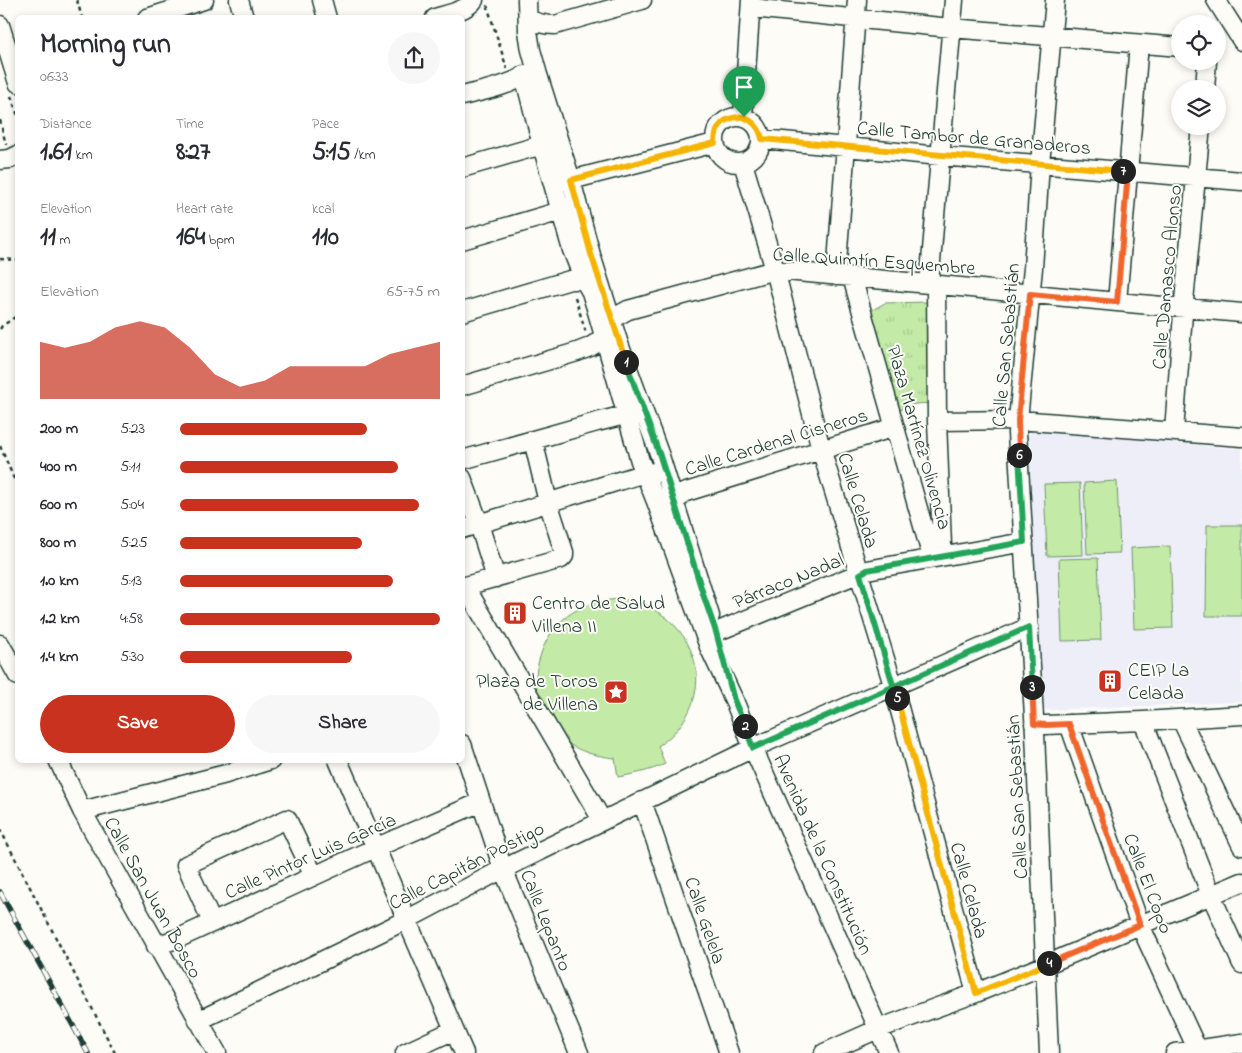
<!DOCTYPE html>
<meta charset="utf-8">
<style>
:root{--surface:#fff;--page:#f7f7f7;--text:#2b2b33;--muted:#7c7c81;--accent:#c8321e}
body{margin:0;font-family:"Indie Flower",sans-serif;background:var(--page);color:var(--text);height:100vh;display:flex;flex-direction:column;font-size:19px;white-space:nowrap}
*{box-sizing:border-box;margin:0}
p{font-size:16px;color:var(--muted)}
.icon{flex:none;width:28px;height:28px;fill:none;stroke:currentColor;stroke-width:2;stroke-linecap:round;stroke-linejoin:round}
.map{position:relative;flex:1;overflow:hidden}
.sheet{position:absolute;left:15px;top:15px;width:450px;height:748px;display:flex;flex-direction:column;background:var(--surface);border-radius:8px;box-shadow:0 2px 8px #0003}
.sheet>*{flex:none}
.controls{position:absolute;left:1171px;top:15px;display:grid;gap:10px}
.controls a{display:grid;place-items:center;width:55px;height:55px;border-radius:50%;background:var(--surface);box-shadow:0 2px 8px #0003;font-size:25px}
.pin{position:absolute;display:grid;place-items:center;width:42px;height:42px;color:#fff;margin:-51px -21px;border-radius:50% 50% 50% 0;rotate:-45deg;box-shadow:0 0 5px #0007}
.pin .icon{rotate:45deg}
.km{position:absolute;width:25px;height:25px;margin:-12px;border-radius:50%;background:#222;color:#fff;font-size:14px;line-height:25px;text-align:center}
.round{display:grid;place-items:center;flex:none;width:52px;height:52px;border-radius:26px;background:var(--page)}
.headline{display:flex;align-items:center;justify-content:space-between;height:85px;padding:0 25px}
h1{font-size:28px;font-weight:800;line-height:38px}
.figures{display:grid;grid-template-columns:repeat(3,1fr);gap:8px;height:85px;padding:5px 25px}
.figures div{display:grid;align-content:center}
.figures b{font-size:25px;font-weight:800}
.figures small{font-size:14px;font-weight:400}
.figures p{font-size:14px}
.chart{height:140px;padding:10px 25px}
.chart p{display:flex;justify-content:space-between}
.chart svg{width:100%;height:90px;margin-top:5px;fill:var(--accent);opacity:.7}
.button{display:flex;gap:10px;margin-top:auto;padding:10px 25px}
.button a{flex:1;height:58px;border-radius:30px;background:var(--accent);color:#fff;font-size:20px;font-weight:800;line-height:58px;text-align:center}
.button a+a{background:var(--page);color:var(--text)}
ul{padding:0 25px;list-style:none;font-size:16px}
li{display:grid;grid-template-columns:80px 60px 1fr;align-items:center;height:38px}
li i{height:12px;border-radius:6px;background:var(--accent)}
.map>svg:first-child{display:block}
.built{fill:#eeeef9}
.grass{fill:url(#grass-tufts);stroke:#71946e}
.garden{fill:#c3eba7;stroke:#71946e}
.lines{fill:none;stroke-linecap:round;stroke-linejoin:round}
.minor-casing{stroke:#1f3d34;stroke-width:21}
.path{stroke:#1f3d34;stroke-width:2.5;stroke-dasharray:4 4;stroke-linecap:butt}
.minor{stroke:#fdfcf7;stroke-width:18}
.rail-casing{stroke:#1f3d34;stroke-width:5.5}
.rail{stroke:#fdfcf7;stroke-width:4;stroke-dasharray:11;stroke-linecap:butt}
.split-1-casing{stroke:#fff;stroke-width:10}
.split-2-casing{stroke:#fff;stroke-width:10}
.split-3-casing{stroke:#fff;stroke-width:10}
.split-4-casing{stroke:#fff;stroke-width:10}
.split-5-casing{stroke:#fff;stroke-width:10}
.split-6-casing{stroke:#fff;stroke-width:10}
.split-7-casing{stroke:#fff;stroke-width:10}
.split-8-casing{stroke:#fff;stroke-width:10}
.split-1{stroke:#f5b400;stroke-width:6}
.split-2{stroke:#22a559;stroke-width:6}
.split-3{stroke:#22a559;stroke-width:6}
.split-4{stroke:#f0652b;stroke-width:6}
.split-5{stroke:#f5b400;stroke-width:6}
.split-6{stroke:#22a559;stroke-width:6}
.split-7{stroke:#f0652b;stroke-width:6}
.split-8{stroke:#f5b400;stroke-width:6}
.labels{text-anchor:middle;stroke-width:4;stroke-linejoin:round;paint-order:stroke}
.street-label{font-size:20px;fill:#1f3d34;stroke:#fdfcf7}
.poi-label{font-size:20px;fill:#1f3d34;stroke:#fdfcf7;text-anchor:start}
</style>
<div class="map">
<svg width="1242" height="1053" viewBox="0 0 1242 1053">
<defs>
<pattern id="grass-tufts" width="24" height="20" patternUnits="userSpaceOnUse" patternTransform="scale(1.25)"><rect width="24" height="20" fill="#c3eba7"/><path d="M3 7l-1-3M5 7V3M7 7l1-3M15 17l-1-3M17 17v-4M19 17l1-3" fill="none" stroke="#a7ca90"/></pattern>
</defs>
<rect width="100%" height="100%" fill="#fdfcf7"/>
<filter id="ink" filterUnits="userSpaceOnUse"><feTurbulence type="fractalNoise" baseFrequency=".02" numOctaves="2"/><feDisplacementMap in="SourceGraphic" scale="10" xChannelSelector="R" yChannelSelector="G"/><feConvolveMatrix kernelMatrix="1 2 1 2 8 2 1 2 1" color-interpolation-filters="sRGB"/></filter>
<g filter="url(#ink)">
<path class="built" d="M1034,431L1242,449V702L1047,710L1042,707L1027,436Z"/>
<path class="grass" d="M930,302L933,404C918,403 912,403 899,411L867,313L885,303Z"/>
<path class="garden" d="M1117,481L1120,553L1087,554L1084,483Z
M1080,483L1083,555L1047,556L1044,484Z
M1207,525H1242V616H1206Z
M1170,546L1173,628L1134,629L1131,548Z
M1098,558L1101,640L1062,641L1059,559Z
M621,599C676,604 716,664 687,715C680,728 670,738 658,746L665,764C650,771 634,774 618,777L615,758C596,756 572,751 560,735C557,730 554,724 550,718C547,712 541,705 539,699C535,689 535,674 538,664C548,621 578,601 621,599Z"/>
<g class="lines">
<g class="minor-casing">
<path id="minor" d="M239,0L244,18
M322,0L327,18
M527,0L528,31L531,50L538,75L571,180L591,255L606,303L618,341L660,456L710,616
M1216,0L1242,41
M751,8L951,28L1180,47
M147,18L204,0
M435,18C448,14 466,11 474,0
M528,18C537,24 545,25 555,25L642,0
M0,25L18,83
M524,75L543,149L572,250L584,280L591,292L596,308L640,461L657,504L709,647L734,700L753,748L889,1053
M1205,89L1207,61
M462,96C478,92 513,85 524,75
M715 140a23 23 0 1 1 46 0a23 23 0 1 1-46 0Z
M743,117L751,0
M762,139L940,156L1242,181
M0,160L10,159L18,155
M743,163L775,270L821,449L893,685L976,993
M462,168L531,148L538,147L543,149
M561,180L565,181L571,180L715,143
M462,240L561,211L567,210L571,215
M836,276L857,0
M852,277L929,547L942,545L937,421L936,284
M929,284L954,0
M1117,302L1139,44
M462,312L570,280H584
M462,386L577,352L590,347L598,342L604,335L607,329L617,316L628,310L775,270L929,284L1117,302L1242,313
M937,421L1018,420L1242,437
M1174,431L1184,301L1201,126
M462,460L597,422L621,416L627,417
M462,478L477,518L496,578
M675,503L683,493L895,427
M462,529L645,473L650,472L655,473
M465,586L602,820
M462,587L561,559L564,556V552L548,502L533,440
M716,632L867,570L1024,542
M0,644L18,676
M1181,719L1242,846
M1143,721L1211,895L1242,964
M1034,724L1046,725L1143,721L1242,715
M1069,724L1140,925L1199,1053
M462,744L503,869L579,1053
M58,760L82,811L217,1053
M338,760L464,1053
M642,801L729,1053
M82,811L226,774L271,760
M212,922L186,865L287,819L314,876
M156,946L179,938L375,848L481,802
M198,1021L406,920L503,869L753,748L1029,627
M405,1053L454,1030
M824,1053L878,1029L976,993L1045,965L1242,882
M1049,1053L1035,733L1017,433L1018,420L1033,268L1040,164L1055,0
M1175,1053L1242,1043"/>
</g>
<path class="path" d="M77,0L82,18
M487,5L507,69
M11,96L18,116
M0,120L6,145
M0,259L18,260
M575,297L586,333
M0,329L2,326L18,315
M0,446L18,488
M0,829L115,1053"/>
<use href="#minor" class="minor"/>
<g class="rail-casing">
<path id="rail" d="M0,892L88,1053"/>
</g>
<use href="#rail" class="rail"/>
</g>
</g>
<g class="lines" filter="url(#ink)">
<g class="split-1-casing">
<path id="split-1" d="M626,362L591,254L571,180L715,143C715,125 725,116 744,117"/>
</g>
<g class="split-2-casing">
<path id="split-2" d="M626,362L660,456L704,597L716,632L734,700L745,726"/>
</g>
<g class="split-3-casing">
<path id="split-3" d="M745,726L753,748L1029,627L1032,687"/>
</g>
<g class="split-4-casing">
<path id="split-4" d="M1032,687L1034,724L1046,725L1069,724L1140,925L1049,963"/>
</g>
<g class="split-5-casing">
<path id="split-5" d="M897,698L976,993L1049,963"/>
</g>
<g class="split-6-casing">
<path id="split-6" d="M897,698L860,574L867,570L1024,542L1019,455"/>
</g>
<g class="split-7-casing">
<path id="split-7" d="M1019,455L1018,420L1030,294L1117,302L1128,172L1123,171"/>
</g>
<g class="split-8-casing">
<path id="split-8" d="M744,117C754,122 760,128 762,139L1123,171"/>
</g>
<use href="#split-1" class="split-1"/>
<use href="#split-2" class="split-2"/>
<use href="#split-3" class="split-3"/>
<use href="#split-4" class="split-4"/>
<use href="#split-5" class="split-5"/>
<use href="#split-6" class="split-6"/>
<use href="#split-7" class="split-7"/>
<use href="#split-8" class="split-8"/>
</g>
<defs>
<g id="building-square" transform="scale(1.25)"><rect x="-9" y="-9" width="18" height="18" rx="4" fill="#c8321e" stroke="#fdfcf7"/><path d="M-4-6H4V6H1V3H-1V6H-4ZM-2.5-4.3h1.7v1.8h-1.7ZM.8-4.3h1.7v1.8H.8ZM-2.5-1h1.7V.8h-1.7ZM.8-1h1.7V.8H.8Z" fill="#fff"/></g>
<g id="sight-square" transform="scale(1.25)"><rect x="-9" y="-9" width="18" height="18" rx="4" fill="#c8321e" stroke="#fdfcf7"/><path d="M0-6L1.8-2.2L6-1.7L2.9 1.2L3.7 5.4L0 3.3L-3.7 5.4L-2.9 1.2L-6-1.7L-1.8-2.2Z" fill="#fff"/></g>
</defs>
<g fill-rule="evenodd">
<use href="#building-square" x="515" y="613"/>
<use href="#building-square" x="1110" y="681"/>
<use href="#sight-square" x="616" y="692"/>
</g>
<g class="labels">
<g class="street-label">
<text transform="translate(974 137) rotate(5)" y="7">Calle Tambor de Granaderos</text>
<text transform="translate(874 260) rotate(4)" y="7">Calle Quimtín Esquembre</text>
<text transform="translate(1166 277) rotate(-85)" y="7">Calle Damasco Alonso</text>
<text transform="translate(1005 345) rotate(-85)" y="7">Calle San Sebastián</text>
<text transform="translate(920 437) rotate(74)" y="7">Plaza Martínez Olivencia</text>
<text transform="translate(776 441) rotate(-17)" y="7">Calle Cardenal Cisneros</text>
<text transform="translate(859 500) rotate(73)" y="7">Calle Celada</text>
<text transform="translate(788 580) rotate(-22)" y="7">Párraco Nadal</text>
<text transform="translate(1016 797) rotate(-93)" y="7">Calle San Sebastián</text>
<text transform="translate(824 854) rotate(66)" y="7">Avenida de la Constitución</text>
<text transform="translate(310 855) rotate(-24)" y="7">Calle Pintor Luis García</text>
<text transform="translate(466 865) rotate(-27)" y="7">Calle Capitán Postigo</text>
<text transform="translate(1149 883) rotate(69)" y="7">Calle El Copo</text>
<text transform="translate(970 890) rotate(75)" y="7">Calle Celada</text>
<text transform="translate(154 897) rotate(61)" y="7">Calle San Juan Bosco</text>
<text transform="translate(547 920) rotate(68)" y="7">Calle Lepanto</text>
<text transform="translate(706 920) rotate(71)" y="7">Calle Gelela</text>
</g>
<g class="poi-label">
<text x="532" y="609">Centro de Salud<tspan x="532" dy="23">Villena II</tspan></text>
<text x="1128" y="676">CEIP La<tspan x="1128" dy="23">Celada</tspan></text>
<text x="598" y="687" text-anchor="end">Plaza de Toros<tspan x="598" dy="23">de Villena</tspan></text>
</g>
</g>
</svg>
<div class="controls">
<a><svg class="icon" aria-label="locate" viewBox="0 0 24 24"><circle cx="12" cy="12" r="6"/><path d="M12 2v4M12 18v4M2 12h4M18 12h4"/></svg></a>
<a><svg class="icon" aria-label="layers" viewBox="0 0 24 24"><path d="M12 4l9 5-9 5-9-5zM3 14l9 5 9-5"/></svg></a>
</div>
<div class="pin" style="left:744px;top:117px;background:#1e9e55"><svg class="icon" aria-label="arrive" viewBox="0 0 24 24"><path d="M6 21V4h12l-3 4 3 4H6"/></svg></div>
<b class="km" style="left:626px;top:362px">1</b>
<b class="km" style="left:745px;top:726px">2</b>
<b class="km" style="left:1032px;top:687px">3</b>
<b class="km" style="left:1049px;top:963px">4</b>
<b class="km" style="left:897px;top:698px">5</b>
<b class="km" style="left:1019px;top:455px">6</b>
<b class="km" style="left:1123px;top:171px">7</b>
<section class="sheet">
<div class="headline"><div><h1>Morning run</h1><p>06:33</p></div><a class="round"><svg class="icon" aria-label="share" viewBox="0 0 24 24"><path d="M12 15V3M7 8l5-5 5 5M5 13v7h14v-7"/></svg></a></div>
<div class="figures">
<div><p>Distance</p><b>1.61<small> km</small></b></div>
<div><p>Time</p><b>8:27</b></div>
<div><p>Pace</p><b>5:15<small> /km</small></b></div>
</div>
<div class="figures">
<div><p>Elevation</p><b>11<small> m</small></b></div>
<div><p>Heart rate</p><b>164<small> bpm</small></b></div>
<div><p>kcal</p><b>110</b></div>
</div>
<div class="chart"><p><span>Elevation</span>65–75 m</p>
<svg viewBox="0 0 160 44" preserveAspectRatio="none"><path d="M0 44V16L10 19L20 16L30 9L40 6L50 9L60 19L70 32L80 38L90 35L100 28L110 28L120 28L130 28L140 22L150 19L160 16V44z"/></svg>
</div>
<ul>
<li><b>200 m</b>5:23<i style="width:72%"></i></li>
<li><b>400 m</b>5:11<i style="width:84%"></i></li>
<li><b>600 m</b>5:04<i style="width:92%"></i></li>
<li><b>800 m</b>5:25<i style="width:70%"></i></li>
<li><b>1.0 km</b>5:13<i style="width:82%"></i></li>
<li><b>1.2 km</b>4:58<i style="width:100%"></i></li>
<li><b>1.4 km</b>5:30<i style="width:66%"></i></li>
</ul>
<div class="button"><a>Save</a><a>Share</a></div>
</section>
</div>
